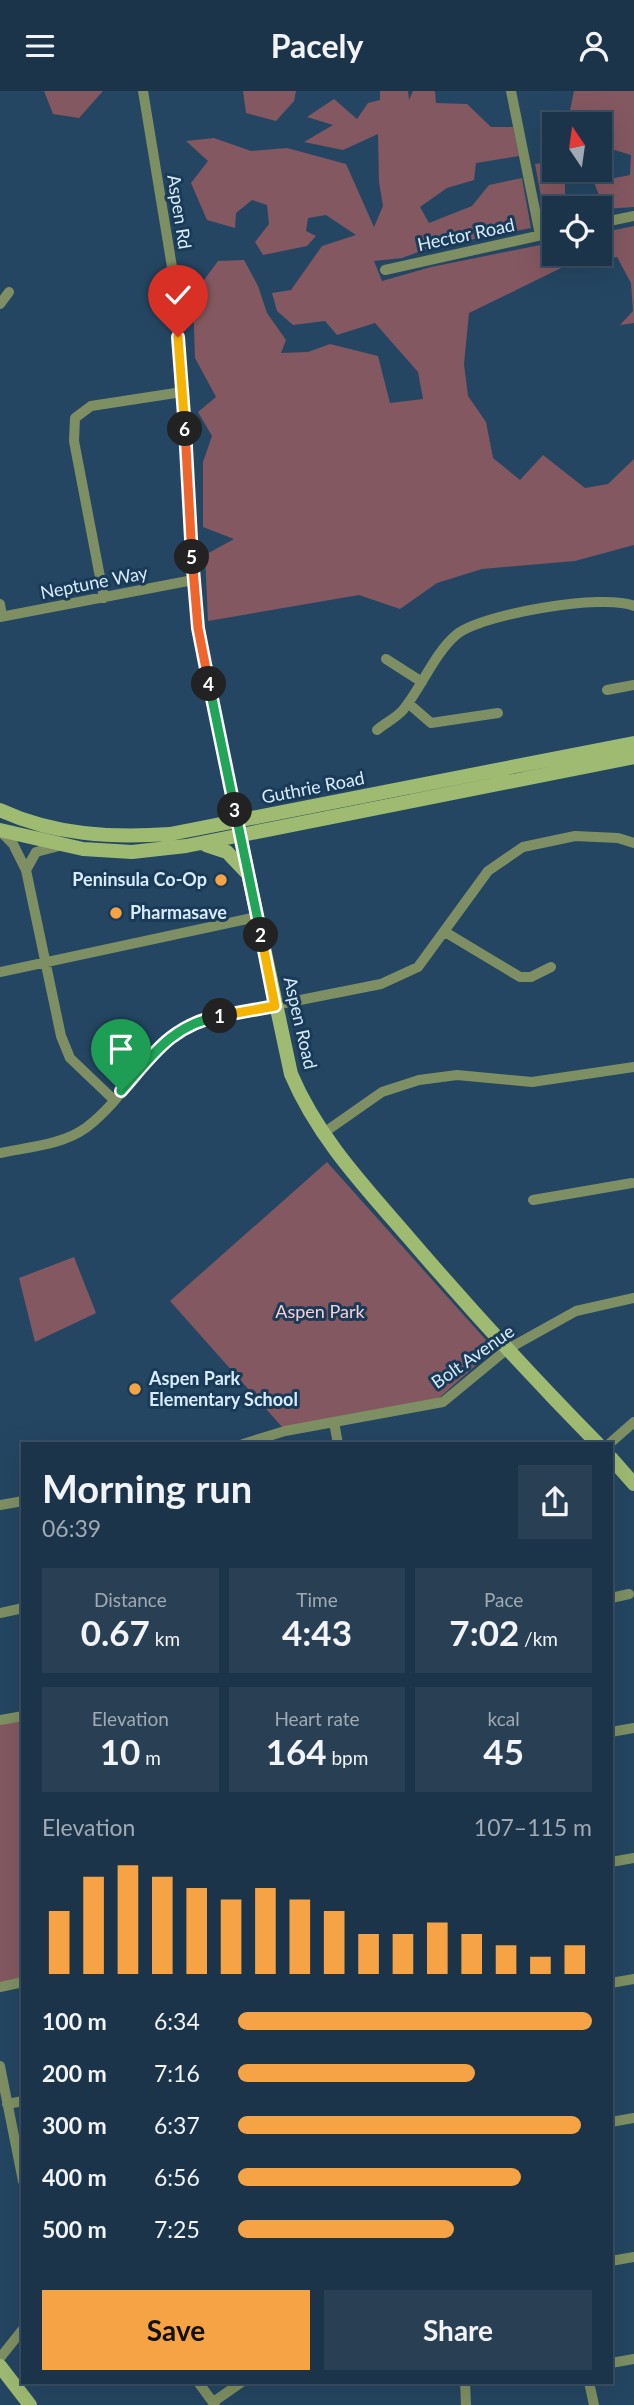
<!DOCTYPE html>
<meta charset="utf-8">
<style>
:root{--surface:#1b344a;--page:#283f54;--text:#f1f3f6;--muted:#a0aab5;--line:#394f62;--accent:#f5a345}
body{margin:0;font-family:Lato,sans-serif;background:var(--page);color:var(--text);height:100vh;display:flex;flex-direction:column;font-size:26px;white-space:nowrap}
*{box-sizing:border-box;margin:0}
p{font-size:23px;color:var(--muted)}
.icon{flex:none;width:38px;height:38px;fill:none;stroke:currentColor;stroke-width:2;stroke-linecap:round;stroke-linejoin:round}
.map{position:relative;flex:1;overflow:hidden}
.panel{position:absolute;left:21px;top:1351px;width:592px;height:942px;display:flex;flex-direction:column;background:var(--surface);border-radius:0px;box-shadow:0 7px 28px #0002,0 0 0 2px var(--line)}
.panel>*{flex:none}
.needle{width:46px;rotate:347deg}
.buttons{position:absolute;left:542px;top:21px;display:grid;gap:14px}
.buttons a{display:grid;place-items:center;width:70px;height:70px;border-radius:0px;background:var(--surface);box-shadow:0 7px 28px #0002,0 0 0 2px var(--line);font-size:35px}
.pin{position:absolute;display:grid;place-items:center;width:60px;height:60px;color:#fff;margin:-72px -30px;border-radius:50% 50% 50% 0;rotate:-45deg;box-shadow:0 0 7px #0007}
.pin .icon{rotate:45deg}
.km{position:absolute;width:35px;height:35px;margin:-18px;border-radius:50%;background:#222;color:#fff;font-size:19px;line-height:35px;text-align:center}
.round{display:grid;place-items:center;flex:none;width:74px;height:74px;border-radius:0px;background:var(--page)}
.summary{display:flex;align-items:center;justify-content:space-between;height:119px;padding:0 21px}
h1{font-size:38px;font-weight:700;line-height:52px}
.stats{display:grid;grid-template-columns:repeat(3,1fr);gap:10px;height:119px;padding:7px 21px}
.stats div{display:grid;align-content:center;border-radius:0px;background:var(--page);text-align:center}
.stats b{font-size:35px;font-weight:700}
.stats small{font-size:19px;font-weight:400}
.stats p{font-size:19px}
.chart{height:196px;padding:14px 21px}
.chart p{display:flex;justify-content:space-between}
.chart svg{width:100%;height:126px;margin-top:7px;stroke:var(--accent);stroke-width:6}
.primary-button{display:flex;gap:14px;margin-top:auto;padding:14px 21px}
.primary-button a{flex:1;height:80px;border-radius:0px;background:var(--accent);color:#111;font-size:28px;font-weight:700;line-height:80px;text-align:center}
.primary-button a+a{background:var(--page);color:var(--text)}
ul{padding:0 21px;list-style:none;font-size:23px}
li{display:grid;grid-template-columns:112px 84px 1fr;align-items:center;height:52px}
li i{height:18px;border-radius:9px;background:var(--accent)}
header{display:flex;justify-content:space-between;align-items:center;height:91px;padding:0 21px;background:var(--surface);font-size:32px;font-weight:700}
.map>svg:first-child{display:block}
.green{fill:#845861}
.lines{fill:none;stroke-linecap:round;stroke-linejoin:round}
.street{stroke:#7e9063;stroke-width:10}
.secondary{stroke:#9fbb72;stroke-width:14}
.split-1-casing{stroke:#fff;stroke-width:14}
.split-2-casing{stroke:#fff;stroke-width:14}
.split-3-casing{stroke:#fff;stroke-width:14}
.split-4-casing{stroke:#fff;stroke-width:14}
.split-5-casing{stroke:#fff;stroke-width:14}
.split-6-casing{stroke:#fff;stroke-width:14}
.split-7-casing{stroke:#fff;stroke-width:14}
.split-1{stroke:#22a559;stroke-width:9}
.split-2{stroke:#f5b400;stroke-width:9}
.split-3{stroke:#22a559;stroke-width:9}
.split-4{stroke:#22a559;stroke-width:9}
.split-5{stroke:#f0652b;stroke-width:9}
.split-6{stroke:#f0652b;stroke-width:9}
.split-7{stroke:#f5b400;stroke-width:9}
.poi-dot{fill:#f5a345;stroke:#193b57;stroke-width:2.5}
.labels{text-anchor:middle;stroke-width:6;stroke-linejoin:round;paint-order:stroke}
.street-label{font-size:18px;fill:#d8ebfd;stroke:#193b57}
.poi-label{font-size:18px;font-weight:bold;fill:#d8ebfd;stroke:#193b57;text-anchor:start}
.park-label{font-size:18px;fill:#f9cfd6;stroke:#193b57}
</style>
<header><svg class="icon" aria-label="menu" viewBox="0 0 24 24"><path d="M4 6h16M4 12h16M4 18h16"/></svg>Pacely<svg class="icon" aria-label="person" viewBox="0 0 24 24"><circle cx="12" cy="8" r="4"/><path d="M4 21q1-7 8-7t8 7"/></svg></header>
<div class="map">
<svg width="634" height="2314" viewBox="0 0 634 2314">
<rect width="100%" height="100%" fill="#244662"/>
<path class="green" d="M44,0H103L79,27L53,23Z
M243,0H296L294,10L276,30L246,22Z
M380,0H408L409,9L413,0H435L436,12L467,13L491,36H513L519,65L476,72L474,89L447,97L420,116L429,132L472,115L489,94L522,87L531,137L429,157L402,167L374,170L382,190L431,176L555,151V163H600V142L634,135V232L620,234L633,220L631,192L617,166L561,177L469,222L464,273L468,305L486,331L493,367L520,389L543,364L585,397L608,393L634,368V454L575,470L482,478L437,492L400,518L359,504L208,530L205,464L234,448L203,436V371L212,345L198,321L216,306L195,267L193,204L218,170L244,169L258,195L267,222L286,249L281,262L308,261L330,253L378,265L390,312L423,308L418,281L375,232L337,244L325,230L293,234L277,220L272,202L291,199L322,155L356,144L326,124L308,127L306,140L316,145L307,155L263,164L255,151L269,133L267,114L252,109L236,122L235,137L207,129L191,92L208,70L186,50L214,47L251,60L287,57L346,73L374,136L383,115L379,91L378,43L343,59L304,51L333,34L307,26L334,8L357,28L368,12L380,9Z
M574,0H634V116L604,118L594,91L630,84L631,64L608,57L600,62V33H567Z
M555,70V79H577L565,87V115L543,116L535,73Z
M327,1071L494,1258L438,1308L283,1337L170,1210Z
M74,1166L96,1222L35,1251L19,1187Z
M23,1625V1891L0,1896V1629Z"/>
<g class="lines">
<path class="street" d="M143,0L173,182L198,537L238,734
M511,0L540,144
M600,132L634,125
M385,179L555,141
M0,213L9,201
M104,507L74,350L75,327L91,315L182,301
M0,513L2,525
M0,526L193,489
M386,568L422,591
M607,599L634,594
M408,612L431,632L498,622
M377,639C385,632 396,627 403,619C422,596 433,564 456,544C480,523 605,502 634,515
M0,740L13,753L26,779L61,945L70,967L113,1008
M26,779L36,761L59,755
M445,841L520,886H531L551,876
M0,881L257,826
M322,1043L382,1001L419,989L457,984L532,991L634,976
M0,1062C28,1056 63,1054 87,1036C135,999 144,949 209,927L381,893L418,876L488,780L523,756L575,745L618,747L634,752
M533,1109L632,1092
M334,1331L338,1353
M243,1353L285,1340L443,1311L506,1259L576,1220L634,1207
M609,1353L634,1331
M0,1414L23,1410
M611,1507L629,1503
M0,1522L23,1517
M0,1629L23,1625
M611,1641L634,1637
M611,1771L634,1767
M611,1892L634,1888
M0,1896L23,1891
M0,1975L23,2090
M7,2013L23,2010
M611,2031L634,2027
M611,2170L634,2166
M0,2267L23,2238
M611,2272L634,2268
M198,2291L215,2314
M465,2291L466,2314
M589,2291L594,2314
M213,2311L242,2291"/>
<path class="secondary" d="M0,719C54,744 112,747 170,743L634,652
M0,739L83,758L132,761L186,755L634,666
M240,745L291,983C318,1047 365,1096 409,1147C470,1218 532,1286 598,1353
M206,754L227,761L246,781
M611,1367L634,1393
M0,2275L30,2314"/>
</g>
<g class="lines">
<g class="split-1-casing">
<path id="split-1" d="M121,1000C151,966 172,933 220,925"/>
</g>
<g class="split-2-casing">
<path id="split-2" d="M220,925L275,915L261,844"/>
</g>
<g class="split-3-casing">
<path id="split-3" d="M235,719L261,844"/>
</g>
<g class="split-4-casing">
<path id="split-4" d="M209,593L235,719"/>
</g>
<g class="split-5-casing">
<path id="split-5" d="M192,466L198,537L209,593"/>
</g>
<g class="split-6-casing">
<path id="split-6" d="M185,338L192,466"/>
</g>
<g class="split-7-casing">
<path id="split-7" d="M178,246L185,338"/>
</g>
<use href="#split-1" class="split-1"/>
<use href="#split-2" class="split-2"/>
<use href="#split-3" class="split-3"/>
<use href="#split-4" class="split-4"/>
<use href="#split-5" class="split-5"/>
<use href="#split-6" class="split-6"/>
<use href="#split-7" class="split-7"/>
</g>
<g class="poi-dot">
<circle cx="221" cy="789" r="7"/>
<circle cx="116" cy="822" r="7"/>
<circle cx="135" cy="1298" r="7"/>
</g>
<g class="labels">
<g class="street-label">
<text transform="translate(179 121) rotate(81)" y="6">Aspen Rd</text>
<text transform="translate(466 144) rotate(-12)" y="6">Hector Road</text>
<text transform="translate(94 492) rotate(-11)" y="6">Neptune Way</text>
<text transform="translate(313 697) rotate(-11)" y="6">Guthrie Road</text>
<text transform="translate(300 932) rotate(77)" y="6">Aspen Road</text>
<text transform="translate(473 1266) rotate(-35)" y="6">Bolt Avenue</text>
</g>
<g class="poi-label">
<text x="207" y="795" text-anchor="end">Peninsula Co-Op</text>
<text x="130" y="828">Pharmasave</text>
<text x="149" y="1294">Aspen Park<tspan x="149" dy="21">Elementary School</tspan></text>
</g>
<g class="park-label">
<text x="320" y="1227">Aspen Park</text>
</g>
</g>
</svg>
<div class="buttons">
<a><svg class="needle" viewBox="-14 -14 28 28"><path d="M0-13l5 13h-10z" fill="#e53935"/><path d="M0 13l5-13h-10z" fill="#a0aab5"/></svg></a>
<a><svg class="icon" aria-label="locate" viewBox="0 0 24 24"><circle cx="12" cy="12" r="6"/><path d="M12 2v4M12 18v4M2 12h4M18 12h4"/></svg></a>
</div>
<div class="pin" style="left:121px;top:1000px;background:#1e9e55"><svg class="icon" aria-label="arrive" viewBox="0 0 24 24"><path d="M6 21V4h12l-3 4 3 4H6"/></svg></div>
<div class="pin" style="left:178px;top:246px;background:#d93025"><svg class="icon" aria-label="check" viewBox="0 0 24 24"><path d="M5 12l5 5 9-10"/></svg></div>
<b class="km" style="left:220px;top:925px">1</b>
<b class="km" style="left:261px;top:844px">2</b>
<b class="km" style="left:235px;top:719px">3</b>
<b class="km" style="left:209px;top:593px">4</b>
<b class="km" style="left:192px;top:466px">5</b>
<b class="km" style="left:185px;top:338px">6</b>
<section class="panel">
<div class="summary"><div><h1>Morning run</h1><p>06:39</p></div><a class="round"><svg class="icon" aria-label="share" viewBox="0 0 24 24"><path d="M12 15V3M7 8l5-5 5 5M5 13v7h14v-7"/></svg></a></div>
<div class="stats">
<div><p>Distance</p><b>0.67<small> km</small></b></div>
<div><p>Time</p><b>4:43</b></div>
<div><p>Pace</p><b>7:02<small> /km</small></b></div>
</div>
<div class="stats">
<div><p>Elevation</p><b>10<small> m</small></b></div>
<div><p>Heart rate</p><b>164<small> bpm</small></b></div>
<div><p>kcal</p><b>45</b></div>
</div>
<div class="chart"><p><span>Elevation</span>107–115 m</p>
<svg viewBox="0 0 160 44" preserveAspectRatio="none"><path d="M5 44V22M15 44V10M25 44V6M35 44V10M45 44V14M55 44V18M65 44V14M75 44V18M85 44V22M95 44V30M105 44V30M115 44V26M125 44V30M135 44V34M145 44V38M155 44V34"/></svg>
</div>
<ul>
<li><b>100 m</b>6:34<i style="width:100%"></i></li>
<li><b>200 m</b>7:16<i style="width:67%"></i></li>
<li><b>300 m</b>6:37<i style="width:97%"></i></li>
<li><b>400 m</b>6:56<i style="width:80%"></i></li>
<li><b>500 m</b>7:25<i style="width:61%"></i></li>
</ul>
<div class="primary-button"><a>Save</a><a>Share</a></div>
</section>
</div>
